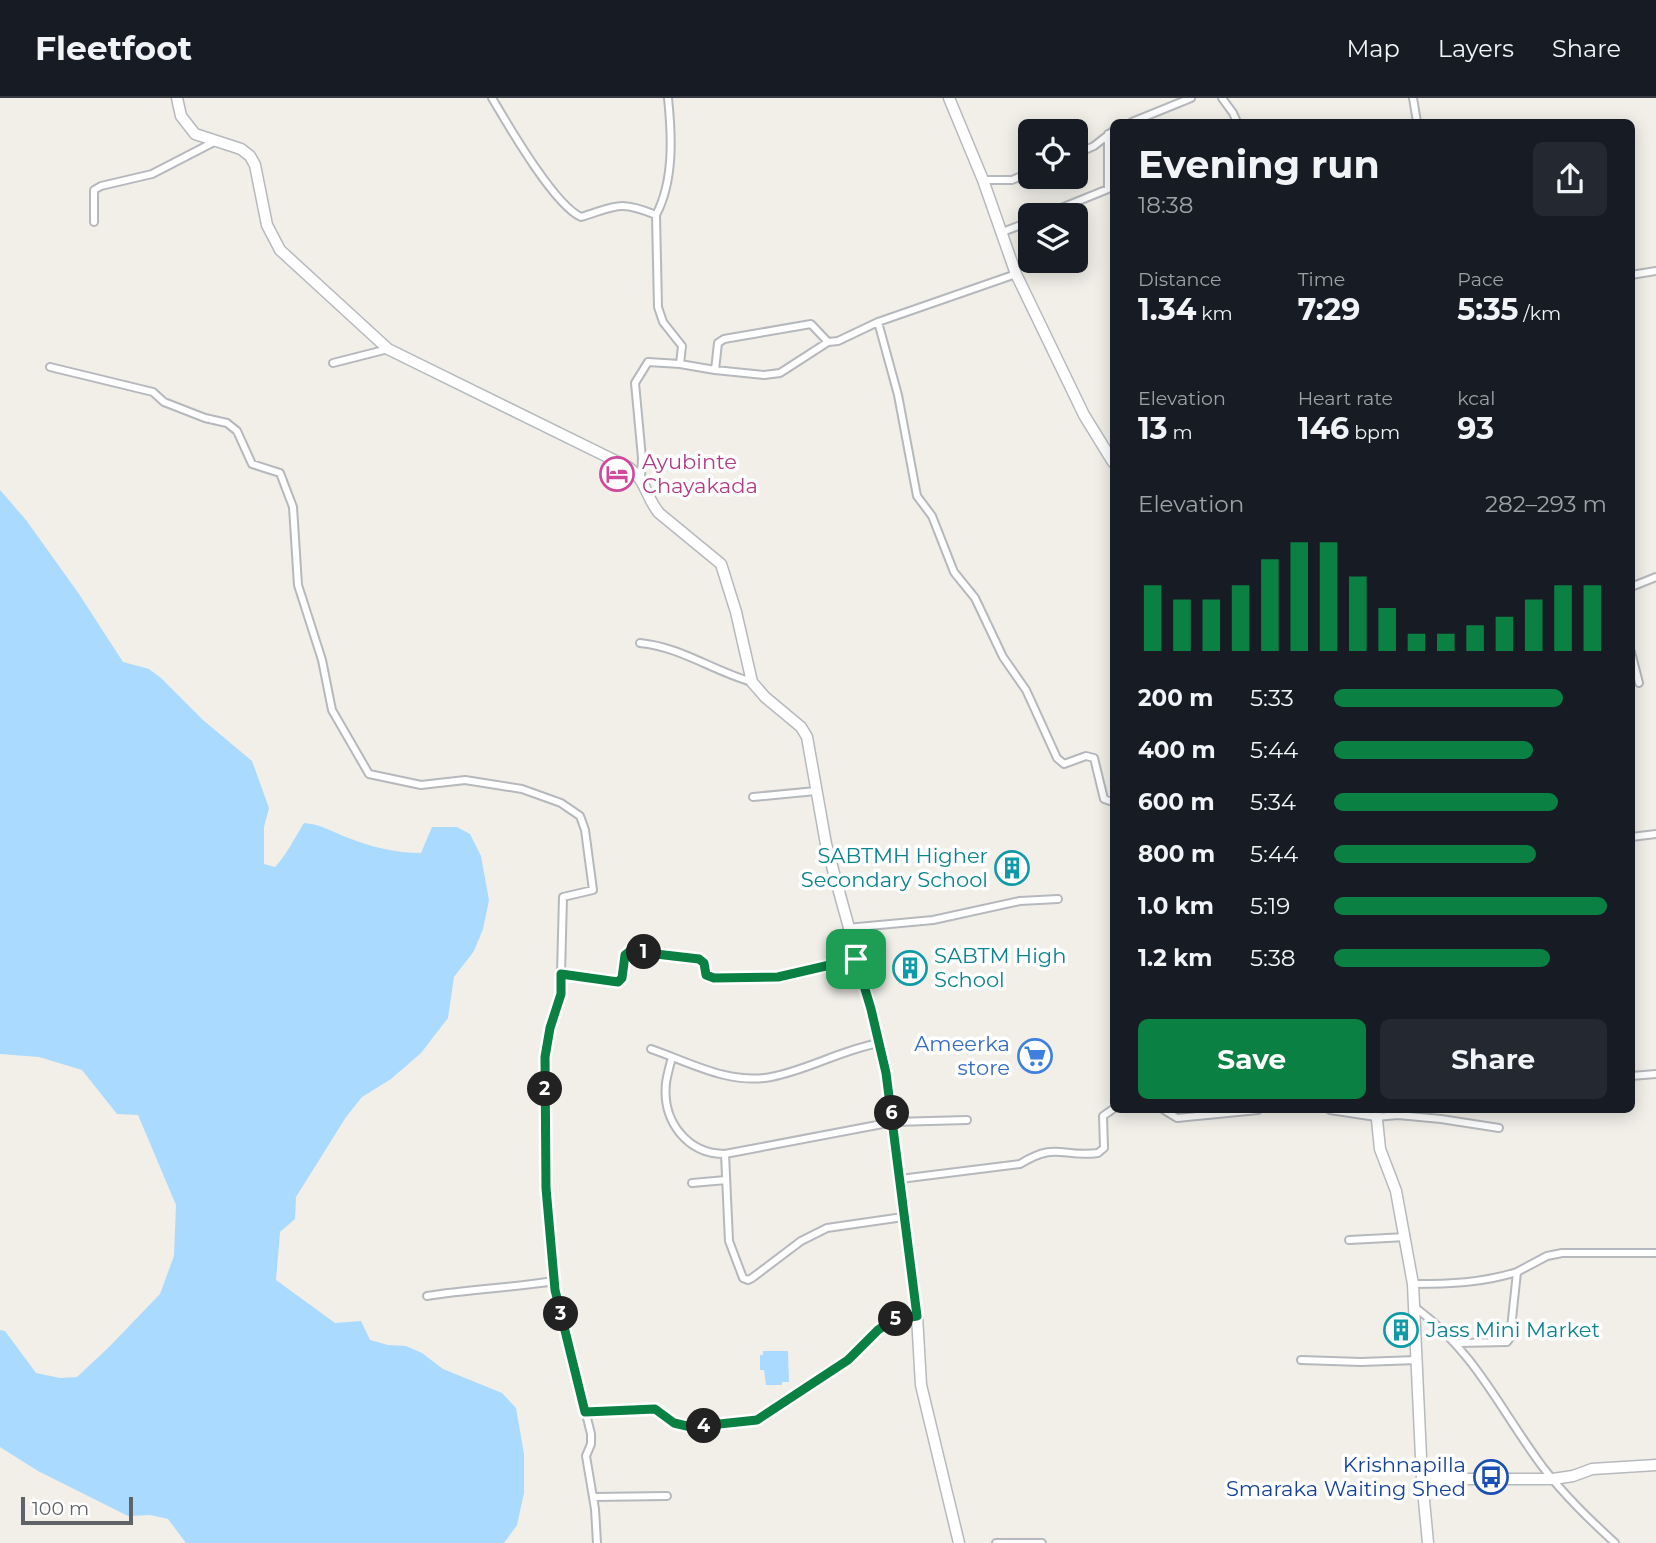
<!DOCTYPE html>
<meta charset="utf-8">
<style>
:root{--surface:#171b24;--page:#242831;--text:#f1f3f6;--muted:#9ea1a6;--line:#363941;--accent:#0b8043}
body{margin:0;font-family:Montserrat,sans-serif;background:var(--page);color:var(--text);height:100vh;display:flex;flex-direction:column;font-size:26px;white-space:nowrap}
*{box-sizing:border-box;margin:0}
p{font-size:23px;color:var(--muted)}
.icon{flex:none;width:38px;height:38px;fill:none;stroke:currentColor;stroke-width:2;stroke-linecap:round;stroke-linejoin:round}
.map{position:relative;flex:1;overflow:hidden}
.panel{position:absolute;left:1110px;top:21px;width:525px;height:994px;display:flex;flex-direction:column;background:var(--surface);border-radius:10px;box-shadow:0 4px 18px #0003}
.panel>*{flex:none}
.fabs{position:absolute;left:1018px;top:21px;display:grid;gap:14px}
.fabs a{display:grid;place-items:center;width:70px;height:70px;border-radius:10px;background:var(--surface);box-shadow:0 4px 18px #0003;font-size:35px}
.scale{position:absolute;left:21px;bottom:18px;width:112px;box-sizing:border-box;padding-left:7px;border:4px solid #5f6368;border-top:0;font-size:19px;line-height:24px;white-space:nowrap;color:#5f6368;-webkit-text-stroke:5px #fff;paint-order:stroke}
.pin{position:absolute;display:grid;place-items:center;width:60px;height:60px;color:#fff;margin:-30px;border-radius:14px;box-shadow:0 4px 10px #0006}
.km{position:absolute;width:35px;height:35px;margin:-18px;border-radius:50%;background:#222;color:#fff;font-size:19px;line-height:35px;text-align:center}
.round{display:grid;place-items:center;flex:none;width:74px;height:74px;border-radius:10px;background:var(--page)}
.head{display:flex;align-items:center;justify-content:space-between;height:119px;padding:0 28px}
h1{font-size:38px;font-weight:700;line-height:52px}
.figures{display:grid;grid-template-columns:repeat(3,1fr);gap:10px;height:119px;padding:7px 28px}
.figures div{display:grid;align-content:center}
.figures b{font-size:30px;font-weight:700}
.figures small{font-size:19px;font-weight:400}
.figures p{font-size:19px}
.chart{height:196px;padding:14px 28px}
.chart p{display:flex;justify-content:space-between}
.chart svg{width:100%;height:126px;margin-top:7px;stroke:var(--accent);stroke-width:6}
.primary-button{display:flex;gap:14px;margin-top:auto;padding:14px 28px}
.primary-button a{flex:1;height:80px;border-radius:10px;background:var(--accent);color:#fff;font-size:28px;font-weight:700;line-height:80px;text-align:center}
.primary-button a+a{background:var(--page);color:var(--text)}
ul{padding:0 28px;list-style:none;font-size:23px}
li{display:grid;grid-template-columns:112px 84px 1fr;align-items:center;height:52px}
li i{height:18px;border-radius:9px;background:var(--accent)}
header{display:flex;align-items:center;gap:42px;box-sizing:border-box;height:98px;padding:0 35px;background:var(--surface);border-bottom:2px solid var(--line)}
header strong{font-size:33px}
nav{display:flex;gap:38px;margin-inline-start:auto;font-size:24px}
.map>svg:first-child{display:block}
.water{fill:#aadaff}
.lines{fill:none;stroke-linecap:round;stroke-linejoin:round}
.street-casing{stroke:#b5b8bc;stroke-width:10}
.secondary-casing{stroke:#b6babf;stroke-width:13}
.street{stroke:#fff;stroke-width:6}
.secondary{stroke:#fff;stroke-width:10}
.route-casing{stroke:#fff;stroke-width:14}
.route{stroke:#0b8043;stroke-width:9}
.labels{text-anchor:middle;stroke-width:7;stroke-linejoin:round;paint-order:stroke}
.hotel-label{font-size:21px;fill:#b23c85;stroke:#fff;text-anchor:start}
.culture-label{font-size:21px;fill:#0d838f;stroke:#fff;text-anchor:start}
.shop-label{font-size:21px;fill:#366cbe;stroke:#fff;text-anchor:end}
.transit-label{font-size:21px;fill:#164399;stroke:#fff;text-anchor:end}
</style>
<header>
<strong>Fleetfoot</strong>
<nav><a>Map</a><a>Layers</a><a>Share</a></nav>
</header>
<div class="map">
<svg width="1656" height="1445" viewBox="0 0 1656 1445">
<rect width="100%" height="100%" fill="#f1efe8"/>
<path class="water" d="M0,392L26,422L79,496L123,564L149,571L161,580L203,622L252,663L269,710L264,729V766L275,769C287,756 294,741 304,725C320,726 331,733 346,739C371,749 395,755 421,755L432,729H457L470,736L481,758L489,802L483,831L474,853L454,879L448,920L421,955L391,981L362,999L346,1019L296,1099L295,1121L280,1134L276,1182L335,1225L361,1223L370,1242L388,1247L406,1248L422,1255L443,1271L502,1295L516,1310L524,1356V1395L517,1427L504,1445H186L168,1421L150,1417L128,1418L38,1373L0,1349V1232L5,1233L36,1275L60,1280L77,1279L109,1249L160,1196L174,1158L176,1107L138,1017L117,1016L82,972L39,959L0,956Z
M763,1253H788L789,1284H782V1287H766L764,1272H760V1257H763Z"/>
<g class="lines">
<g class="street-casing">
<path id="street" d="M492,0C508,27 554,107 581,119C617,108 619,102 656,117C674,83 672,38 668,0
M1222,0L1233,15L1237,24
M1413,0L1417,24
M1132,24L1191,0
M1076,56L1094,48L1113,33
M983,82H1012L1031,74
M656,117L658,209L663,224L682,248L680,266
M1044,117L1108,91V36
M94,124V92L101,88L152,76L214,44
M1000,135L1031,123
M1631,177L1656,173
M878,224L898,297L917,398L932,418L954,474L975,500L1003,559L1026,592L1057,660L1064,666L1086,658L1094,660L1104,701L1113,704
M333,265L388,251
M50,269L153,294L164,304L205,320L227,325L237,333L252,366L280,375L293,409L298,487L322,562L332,612L369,676L421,687L465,682L522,691L561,705L580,718L585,732L593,792L563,799L561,876
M715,272L764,277L780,275L828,244
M641,378L642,360L635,285L648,264L680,266L715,272L718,245L724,241L811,226L828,244L838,243L878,224L1016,176
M1631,489L1656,479
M640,545C681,549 713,573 752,584
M1631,554L1639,585
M753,699L816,693
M1631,739L1656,736
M847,830L933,822L1020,803L1058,801
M651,951C689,964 729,987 771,979C808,972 841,952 879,945
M672,959C670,967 667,977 666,985C662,1023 687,1056 725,1056
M1631,978L1656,976
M1164,1012L1177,1020L1258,1012
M1330,1012L1376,1019L1398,1017L1441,1021L1499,1030
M900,1081L1020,1066C1057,1043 1062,1060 1098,1055L1104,1050L1103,1018L1113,1011
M692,1085L726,1082
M903,1119L827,1130L801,1143L752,1180L748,1182L743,1180L729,1143L725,1056L893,1024L967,1022
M1349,1142L1406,1139
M1413,1186C1449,1186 1482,1185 1517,1174
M427,1198C470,1191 511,1190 554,1183
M1416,1210C1476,1255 1499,1310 1542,1368C1564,1397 1588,1420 1615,1445
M1457,1245L1507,1244L1510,1240L1517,1174L1547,1158L1562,1155H1656
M1301,1262L1361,1264L1417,1262
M585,1314L655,1311L674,1326L691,1329L757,1322L848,1262L878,1232L893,1222L917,1218
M593,1399L667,1398
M597,1445L595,1411L586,1358L591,1346V1336L555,1192L546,1090L545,959L550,931L561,896V876L618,885L622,880L625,857L630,853L699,861L703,865L706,877L714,881L778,879L856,861
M996,1445H1042"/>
</g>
<g class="secondary-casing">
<path id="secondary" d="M177,0L181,18L195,36L241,51L250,58L255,67L267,127L280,152L388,251L628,369C647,383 645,398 659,415L721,466L736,514L752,584L765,599L801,629L807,639L826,746L871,910L886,975L917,1218L921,1287L959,1445
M949,0L983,82L1016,176L1084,317L1113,364
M1376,1012L1380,1051L1396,1093L1413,1186L1422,1381L1428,1445
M1422,1381H1553L1573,1378L1592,1371L1656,1367"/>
</g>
<use href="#street" class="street"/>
<use href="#secondary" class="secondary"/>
</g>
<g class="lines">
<g class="route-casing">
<path id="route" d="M630,853L699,861L704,865L706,877L714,880L778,879L856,861L871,911L886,975L917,1218L892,1222L878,1232L848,1262L757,1322L691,1329L674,1325L655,1311L585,1314L555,1192L546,1090L545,959L550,930L561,896V876L618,884L622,880L625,857Z"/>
</g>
<use href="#route" class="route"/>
</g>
<defs>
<g id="hotel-ring" transform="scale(1.75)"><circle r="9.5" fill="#fff" stroke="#d1479c" stroke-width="1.5"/><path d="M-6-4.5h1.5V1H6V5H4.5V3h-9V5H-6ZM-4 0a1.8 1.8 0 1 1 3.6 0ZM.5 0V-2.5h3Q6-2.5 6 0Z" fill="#d1479c"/></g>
<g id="building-ring" transform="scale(1.75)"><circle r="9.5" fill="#fff" stroke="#0f9aa8" stroke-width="1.5"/><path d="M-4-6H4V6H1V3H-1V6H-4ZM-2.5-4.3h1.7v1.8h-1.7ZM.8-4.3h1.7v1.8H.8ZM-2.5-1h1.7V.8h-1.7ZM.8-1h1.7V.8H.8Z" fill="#0f9aa8"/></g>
<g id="supermarket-ring" transform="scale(1.75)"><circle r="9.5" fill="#fff" stroke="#3f7fe0" stroke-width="1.5"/><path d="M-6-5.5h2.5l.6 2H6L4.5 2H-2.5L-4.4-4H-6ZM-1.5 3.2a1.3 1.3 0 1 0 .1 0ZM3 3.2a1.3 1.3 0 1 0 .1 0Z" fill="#3f7fe0"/></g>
<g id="bus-ring" transform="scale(1.75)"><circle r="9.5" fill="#fff" stroke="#1a4fb4" stroke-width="1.5"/><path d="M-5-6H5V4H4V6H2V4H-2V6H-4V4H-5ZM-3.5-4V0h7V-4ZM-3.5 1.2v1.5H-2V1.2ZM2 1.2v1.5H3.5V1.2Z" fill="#1a4fb4"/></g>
</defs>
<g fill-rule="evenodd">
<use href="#hotel-ring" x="617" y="376"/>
<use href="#building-ring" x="1012" y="770"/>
<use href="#building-ring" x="910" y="870"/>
<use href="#supermarket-ring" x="1035" y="958"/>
<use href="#building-ring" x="1401" y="1232"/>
<use href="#bus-ring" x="1491" y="1379"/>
</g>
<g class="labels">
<g class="hotel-label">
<text x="642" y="371">Ayubinte<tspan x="642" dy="24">Chayakada</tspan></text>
</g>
<g class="culture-label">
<text x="988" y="765" text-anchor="end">SABTMH Higher<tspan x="988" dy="24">Secondary School</tspan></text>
<text x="934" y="865">SABTM High<tspan x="934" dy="24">School</tspan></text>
<text x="1426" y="1239">Jass Mini Market</text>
</g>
<g class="shop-label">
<text x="1010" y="953">Ameerka<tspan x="1010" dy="24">store</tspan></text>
</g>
<g class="transit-label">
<text x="1466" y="1374">Krishnapilla<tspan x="1466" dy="24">Smaraka Waiting Shed</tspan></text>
</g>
</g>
</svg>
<div class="fabs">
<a><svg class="icon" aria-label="locate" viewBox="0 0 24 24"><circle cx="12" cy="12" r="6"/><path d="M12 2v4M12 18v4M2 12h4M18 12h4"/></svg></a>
<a><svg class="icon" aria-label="layers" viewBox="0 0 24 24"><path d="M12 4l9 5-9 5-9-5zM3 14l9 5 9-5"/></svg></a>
</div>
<div class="scale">100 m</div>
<div class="pin" style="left:856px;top:861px;background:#1e9e55"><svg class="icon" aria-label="arrive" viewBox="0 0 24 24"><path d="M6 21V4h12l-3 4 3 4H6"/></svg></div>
<b class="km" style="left:644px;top:854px">1</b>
<b class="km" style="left:545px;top:991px">2</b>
<b class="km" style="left:561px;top:1216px">3</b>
<b class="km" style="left:704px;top:1328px">4</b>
<b class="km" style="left:896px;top:1221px">5</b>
<b class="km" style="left:892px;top:1015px">6</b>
<section class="panel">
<div class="head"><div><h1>Evening run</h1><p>18:38</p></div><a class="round"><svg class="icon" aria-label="share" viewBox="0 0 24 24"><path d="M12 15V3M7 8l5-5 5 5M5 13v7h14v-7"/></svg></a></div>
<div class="figures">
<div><p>Distance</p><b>1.34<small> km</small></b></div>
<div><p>Time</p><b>7:29</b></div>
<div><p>Pace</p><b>5:35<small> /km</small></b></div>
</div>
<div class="figures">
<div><p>Elevation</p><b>13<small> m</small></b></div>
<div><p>Heart rate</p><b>146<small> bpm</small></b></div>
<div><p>kcal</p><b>93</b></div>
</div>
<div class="chart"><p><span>Elevation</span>282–293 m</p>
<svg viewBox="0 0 160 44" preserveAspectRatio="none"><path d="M5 44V21M15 44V26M25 44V26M35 44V21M45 44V12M55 44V6M65 44V6M75 44V18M85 44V29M95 44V38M105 44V38M115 44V35M125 44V32M135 44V26M145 44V21M155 44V21"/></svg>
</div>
<ul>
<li><b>200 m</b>5:33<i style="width:84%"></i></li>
<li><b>400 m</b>5:44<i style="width:73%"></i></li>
<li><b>600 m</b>5:34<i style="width:82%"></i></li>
<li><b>800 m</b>5:44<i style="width:74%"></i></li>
<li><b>1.0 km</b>5:19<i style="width:100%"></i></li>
<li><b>1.2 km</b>5:38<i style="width:79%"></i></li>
</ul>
<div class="primary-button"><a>Save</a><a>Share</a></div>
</section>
</div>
